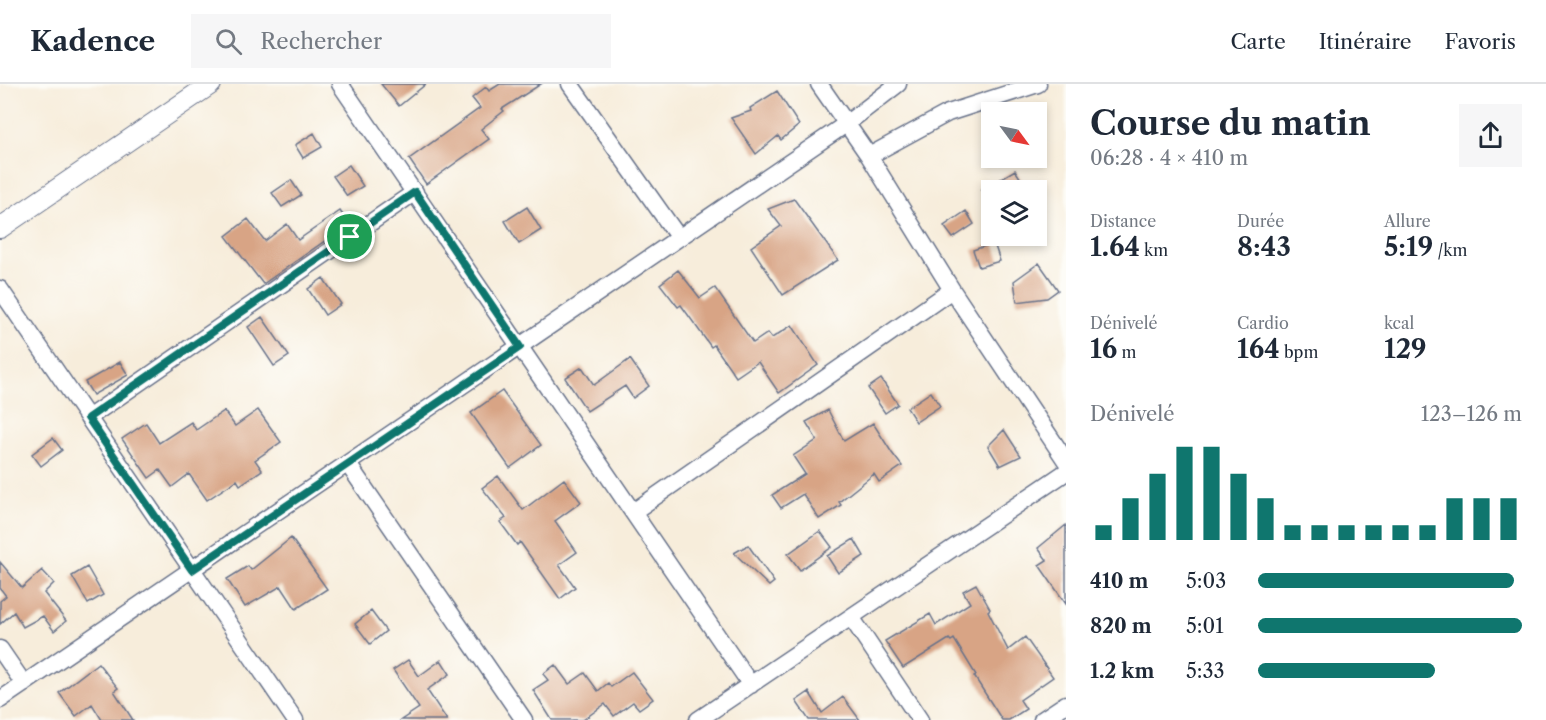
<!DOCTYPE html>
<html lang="fr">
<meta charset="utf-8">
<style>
:root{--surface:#fff;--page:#f6f6f7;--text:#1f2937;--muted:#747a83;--line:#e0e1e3;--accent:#0f766e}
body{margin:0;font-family:"Libre Caslon Text",serif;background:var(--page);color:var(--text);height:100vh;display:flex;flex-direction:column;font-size:22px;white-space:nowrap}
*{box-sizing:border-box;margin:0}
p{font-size:20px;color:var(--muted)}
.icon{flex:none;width:33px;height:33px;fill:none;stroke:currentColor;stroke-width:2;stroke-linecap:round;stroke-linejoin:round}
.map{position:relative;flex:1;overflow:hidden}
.side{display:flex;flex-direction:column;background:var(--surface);width:480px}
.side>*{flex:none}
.needle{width:39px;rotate:123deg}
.fabs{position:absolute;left:981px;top:18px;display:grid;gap:12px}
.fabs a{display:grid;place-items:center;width:66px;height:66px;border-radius:0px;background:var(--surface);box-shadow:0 3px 9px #0003;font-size:30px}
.pin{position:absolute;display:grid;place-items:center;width:51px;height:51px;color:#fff;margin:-26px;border:3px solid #fff;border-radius:50%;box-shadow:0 2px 6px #0007}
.round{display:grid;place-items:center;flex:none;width:63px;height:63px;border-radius:0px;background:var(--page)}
.head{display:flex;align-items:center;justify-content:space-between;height:102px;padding:0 24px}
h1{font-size:33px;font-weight:700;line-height:45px}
.metrics{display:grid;grid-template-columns:repeat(3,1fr);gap:9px;height:102px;padding:6px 24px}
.metrics div{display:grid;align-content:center}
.metrics b{font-size:26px;font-weight:700}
.metrics small{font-size:16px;font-weight:400}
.metrics p{font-size:16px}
.chart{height:168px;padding:12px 24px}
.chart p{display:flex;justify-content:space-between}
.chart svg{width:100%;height:108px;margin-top:6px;stroke:var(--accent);stroke-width:6}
ul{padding:0 24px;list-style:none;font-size:20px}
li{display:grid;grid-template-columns:96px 72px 1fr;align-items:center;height:45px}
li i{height:15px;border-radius:8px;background:var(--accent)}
header{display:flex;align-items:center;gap:36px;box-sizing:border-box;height:84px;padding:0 30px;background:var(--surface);border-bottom:2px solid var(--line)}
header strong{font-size:28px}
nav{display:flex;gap:33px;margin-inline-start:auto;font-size:21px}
.search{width:420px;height:54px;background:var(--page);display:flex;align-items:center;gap:15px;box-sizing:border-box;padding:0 21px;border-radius:0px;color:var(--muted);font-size:22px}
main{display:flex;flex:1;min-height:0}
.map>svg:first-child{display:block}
.building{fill:#d8a485}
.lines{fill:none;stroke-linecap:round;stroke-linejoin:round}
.minor-casing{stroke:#68728a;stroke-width:19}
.tertiary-casing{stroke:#68728a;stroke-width:22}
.minor{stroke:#fff;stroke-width:16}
.tertiary{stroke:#fff;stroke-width:20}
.route-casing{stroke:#fff;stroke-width:12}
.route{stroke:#0f766e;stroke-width:8}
</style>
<header>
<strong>Kadence</strong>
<div class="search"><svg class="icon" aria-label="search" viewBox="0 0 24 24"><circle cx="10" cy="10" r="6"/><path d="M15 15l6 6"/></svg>Rechercher</div>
<nav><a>Carte</a><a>Itinéraire</a><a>Favoris</a></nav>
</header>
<main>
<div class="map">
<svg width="1066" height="636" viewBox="0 0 1066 636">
<rect width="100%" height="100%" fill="#fdfcf7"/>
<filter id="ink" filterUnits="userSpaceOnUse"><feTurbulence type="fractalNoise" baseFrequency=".0167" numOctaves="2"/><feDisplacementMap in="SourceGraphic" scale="12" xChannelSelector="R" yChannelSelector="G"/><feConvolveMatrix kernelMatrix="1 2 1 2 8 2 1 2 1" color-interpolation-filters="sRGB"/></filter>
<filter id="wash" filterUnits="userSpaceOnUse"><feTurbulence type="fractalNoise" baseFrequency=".008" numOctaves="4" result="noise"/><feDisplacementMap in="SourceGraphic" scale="24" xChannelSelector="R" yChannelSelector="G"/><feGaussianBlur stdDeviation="1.35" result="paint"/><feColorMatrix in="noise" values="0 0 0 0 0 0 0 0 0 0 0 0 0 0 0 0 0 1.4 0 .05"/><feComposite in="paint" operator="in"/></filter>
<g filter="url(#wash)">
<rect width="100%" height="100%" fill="#f7eddb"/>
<g id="blocks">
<path class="building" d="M381,0H426L399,22Z
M500,0H541L502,25L504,27L481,45L489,55L426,100L409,75L480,24L472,14L486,3L489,7Z
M777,7L799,41L781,56L778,52L756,70L731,34L751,27L750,24Z
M314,49L322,63L303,74L295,61Z
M349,81L363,102L347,112L333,92Z
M1015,86L1024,100L1013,106H982Z
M291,96L301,111L282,123L272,109Z
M794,115L838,176L783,211L751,163L781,142L768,125Z
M527,123L541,146L519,160L505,137Z
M340,127L349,140L263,200L226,152L248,135L265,157L287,140L298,156Z
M966,127L974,140L953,154L944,142Z
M994,159L1000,177L979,183L973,166Z
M1039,179L1058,206L1047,214L1017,218L1014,197Z
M678,186L700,214L715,204L753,259L768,249L772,254L792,241L818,281L779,309L758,278L736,293L714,261L711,263L681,221L678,223L660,200Z
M323,194L341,220L325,231L308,205Z
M262,233L289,272L274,282L248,243Z
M630,275L649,302L633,314L625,302L587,327L565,294L582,283L594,301Z
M120,278L128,291L93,311L85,298Z
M881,295L898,320L885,329L868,304Z
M502,307L541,361L510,384L471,329Z
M931,308L940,322L916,338L907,324Z
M258,326L281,358L255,376L262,386L240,401L237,396L207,416L189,390L172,403L160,386L149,394L122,355L146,339L159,359L191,338L196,346L224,327L235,342Z
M828,326L844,357L873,339L892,369L902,382L879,398L874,390L839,418L841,421L819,435L803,410L781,424L772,411L805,390L793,372L817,356L806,338Z
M1004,346L1021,372L1000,382L988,362Z
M53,354L62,366L41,382L32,370Z
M498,392L523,426L564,395L581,418L555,437L577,468L559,481L575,503L560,515L520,458L517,461L500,438L506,434L482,404Z
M1066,441V520L1039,481L1047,476L1038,464Z
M820,447L832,463L800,486L788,470Z
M291,454L327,505L296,525L281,502L245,523L227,495L248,482L251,486Z
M854,455L864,472L838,489L827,472Z
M748,461L774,498L769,502L734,469Z
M0,478L22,504L42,486L54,499L44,509L66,537L54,547L43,532L23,543L14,528L0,540V517L6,512L0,504Z
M87,483L103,511L88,520L72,492Z
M976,500L990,525L988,527L1008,566L1025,553L1053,593L1020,616L1026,625L1009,636H1002L974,592L976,591L954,555L951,557L949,555L903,584L885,557L930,530L936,541L970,519L963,507Z
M371,527L386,547L370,560L355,540Z
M408,576L419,592L441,576L450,590L427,606L447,636H401L419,624L393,586Z
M98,579L118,604L114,607L133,636H102L92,620L76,632L59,609Z
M555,581L569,600L585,589L598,607L608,599L611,603L632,588L653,615L639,625L633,618L614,632L605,620L583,636H552L533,606L548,596L543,590Z
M809,608L822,629L843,613L860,636H809L796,617Z"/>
</g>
</g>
<g filter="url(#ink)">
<use href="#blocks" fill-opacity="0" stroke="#68728a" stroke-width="1.5"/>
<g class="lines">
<g class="minor-casing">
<path id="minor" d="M340,0L751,601
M570,0L679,154
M819,0L869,72L952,206L1066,377
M869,72L948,29L1038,0
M0,205L295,636
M88,334L415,108
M348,380L524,636
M633,428L952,206
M851,533L920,636
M0,565L24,600
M0,616L846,40L898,0
M698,636L1066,388
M1042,636L1066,620"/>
</g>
<g class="tertiary-casing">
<path id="tertiary" d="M0,144L211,0"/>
</g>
<use href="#minor" class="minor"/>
<use href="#tertiary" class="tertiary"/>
</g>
</g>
<g class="lines" filter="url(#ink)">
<g class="route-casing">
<path id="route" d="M415,108L520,263L192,486L88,334Z"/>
</g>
<use href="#route" class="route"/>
</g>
</svg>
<div class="fabs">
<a><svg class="needle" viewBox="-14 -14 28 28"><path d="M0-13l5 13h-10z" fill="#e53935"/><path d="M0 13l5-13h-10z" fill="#747a83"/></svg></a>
<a><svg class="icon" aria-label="layers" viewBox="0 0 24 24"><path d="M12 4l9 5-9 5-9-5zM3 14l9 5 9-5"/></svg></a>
</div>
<div class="pin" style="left:350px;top:153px;background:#1e9e55"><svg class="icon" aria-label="arrive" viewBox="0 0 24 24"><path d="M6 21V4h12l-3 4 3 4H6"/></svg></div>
</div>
<section class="side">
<div class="head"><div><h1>Course du matin</h1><p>06:28 · 4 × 410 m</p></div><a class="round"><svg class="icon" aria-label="share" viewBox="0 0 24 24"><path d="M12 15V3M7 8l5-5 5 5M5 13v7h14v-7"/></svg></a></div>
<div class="metrics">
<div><p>Distance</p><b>1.64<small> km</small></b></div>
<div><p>Durée</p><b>8:43</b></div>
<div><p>Allure</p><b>5:19<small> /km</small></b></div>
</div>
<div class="metrics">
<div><p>Dénivelé</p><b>16<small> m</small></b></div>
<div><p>Cardio</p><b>164<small> bpm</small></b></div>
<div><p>kcal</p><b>129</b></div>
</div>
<div class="chart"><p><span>Dénivelé</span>123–126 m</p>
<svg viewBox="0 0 160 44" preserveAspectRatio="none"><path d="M5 44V38M15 44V27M25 44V17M35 44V6M45 44V6M55 44V17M65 44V27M75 44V38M85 44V38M95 44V38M105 44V38M115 44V38M125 44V38M135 44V27M145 44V27M155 44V27"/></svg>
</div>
<ul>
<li><b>410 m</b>5:03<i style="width:97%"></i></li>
<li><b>820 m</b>5:01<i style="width:100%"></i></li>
<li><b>1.2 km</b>5:33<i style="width:67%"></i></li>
</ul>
</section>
</main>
